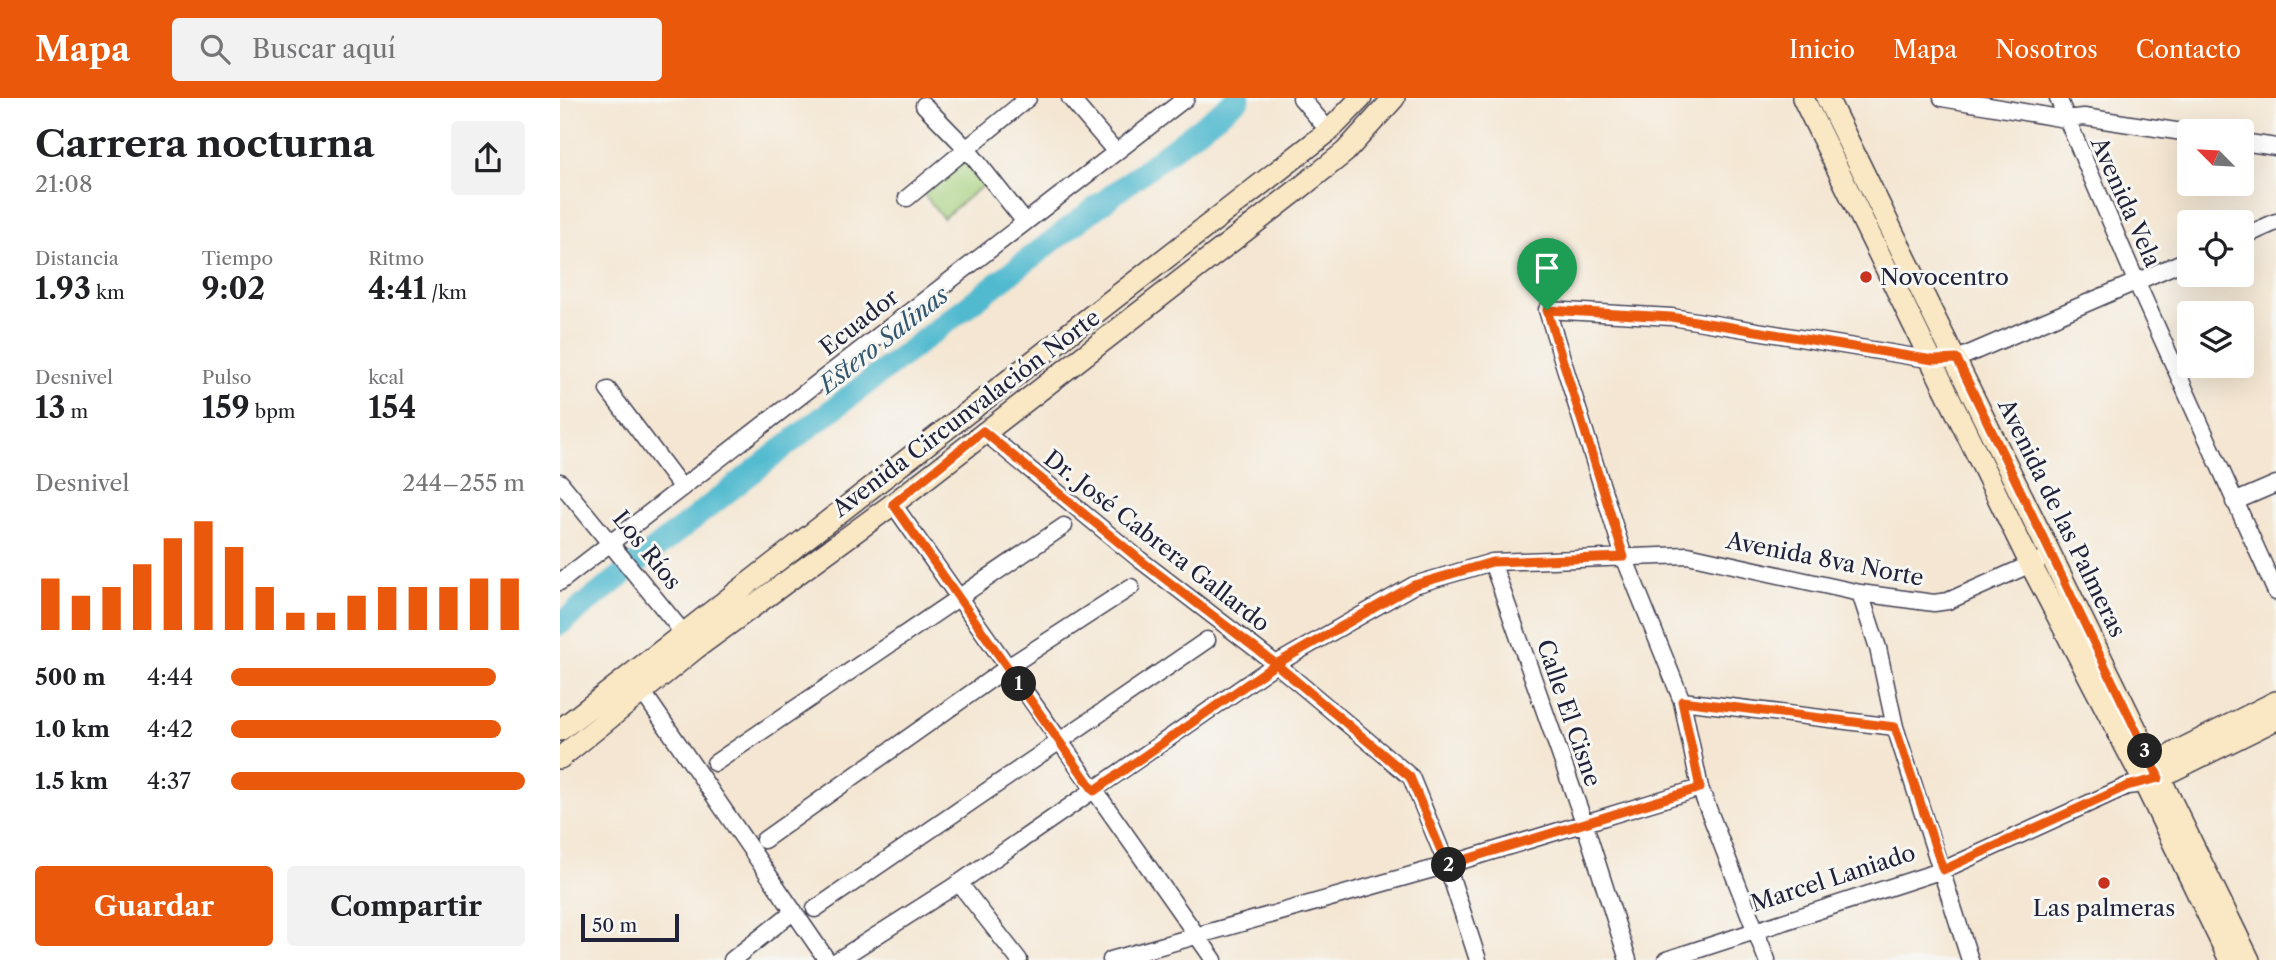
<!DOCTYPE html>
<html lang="es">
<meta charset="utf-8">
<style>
:root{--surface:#fff;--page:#f2f2f2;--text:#202124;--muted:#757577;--accent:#ea580c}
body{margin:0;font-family:"Libre Caslon Text",serif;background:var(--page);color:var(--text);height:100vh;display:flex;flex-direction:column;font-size:26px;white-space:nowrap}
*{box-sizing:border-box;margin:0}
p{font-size:23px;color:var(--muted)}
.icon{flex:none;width:38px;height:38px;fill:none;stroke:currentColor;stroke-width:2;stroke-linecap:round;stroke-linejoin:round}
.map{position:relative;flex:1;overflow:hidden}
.side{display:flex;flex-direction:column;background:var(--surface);width:560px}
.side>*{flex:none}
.needle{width:46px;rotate:294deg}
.fabs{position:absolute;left:1617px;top:21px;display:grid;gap:14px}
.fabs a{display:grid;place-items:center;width:77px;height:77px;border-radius:7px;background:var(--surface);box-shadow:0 7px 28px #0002;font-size:35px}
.scale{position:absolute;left:21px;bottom:18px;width:98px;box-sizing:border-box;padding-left:7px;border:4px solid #22223b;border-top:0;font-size:19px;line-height:24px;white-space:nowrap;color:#22223b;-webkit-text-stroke:5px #f6f6f2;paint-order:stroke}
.pin{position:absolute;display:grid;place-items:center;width:60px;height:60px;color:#fff;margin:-72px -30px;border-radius:50% 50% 50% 0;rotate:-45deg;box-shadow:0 0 7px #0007}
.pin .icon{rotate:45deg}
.km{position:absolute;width:35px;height:35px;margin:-18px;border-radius:50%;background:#222;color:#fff;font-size:19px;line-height:35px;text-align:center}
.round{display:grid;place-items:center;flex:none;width:74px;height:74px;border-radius:7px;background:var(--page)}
.overview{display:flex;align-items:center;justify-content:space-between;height:119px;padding:0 35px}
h1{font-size:38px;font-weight:700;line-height:52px}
.metrics{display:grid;grid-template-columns:repeat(3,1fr);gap:10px;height:119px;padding:7px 35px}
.metrics div{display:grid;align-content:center}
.metrics b{font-size:30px;font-weight:700}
.metrics small{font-size:19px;font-weight:400}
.metrics p{font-size:19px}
.chart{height:196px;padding:14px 35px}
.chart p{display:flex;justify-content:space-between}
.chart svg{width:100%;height:126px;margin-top:7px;stroke:var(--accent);stroke-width:6}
.cta{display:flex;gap:14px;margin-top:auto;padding:14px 35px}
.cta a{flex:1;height:80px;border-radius:7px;background:var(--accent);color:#fff;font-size:28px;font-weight:700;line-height:80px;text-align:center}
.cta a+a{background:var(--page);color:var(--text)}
ul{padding:0 35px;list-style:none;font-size:23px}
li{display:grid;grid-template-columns:112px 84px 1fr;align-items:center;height:52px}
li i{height:18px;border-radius:9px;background:var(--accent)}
header{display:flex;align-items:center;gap:42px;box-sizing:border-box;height:98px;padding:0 35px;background:var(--accent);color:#fff}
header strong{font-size:33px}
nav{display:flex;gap:38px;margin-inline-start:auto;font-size:24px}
.search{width:490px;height:63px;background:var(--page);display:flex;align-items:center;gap:18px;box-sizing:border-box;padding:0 24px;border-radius:7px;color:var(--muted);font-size:26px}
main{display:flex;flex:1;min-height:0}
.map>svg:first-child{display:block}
.pitch{fill:#a4cf7b;stroke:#63785b;stroke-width:2}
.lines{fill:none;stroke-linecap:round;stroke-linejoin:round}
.river{stroke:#51bacf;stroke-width:23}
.street-casing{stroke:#423f52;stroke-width:19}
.secondary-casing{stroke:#423f52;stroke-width:24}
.street{stroke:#fff;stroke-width:16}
.secondary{stroke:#fae7c3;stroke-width:21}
.route-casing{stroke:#fff;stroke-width:14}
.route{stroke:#ea580c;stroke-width:9}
.poi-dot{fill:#c8321e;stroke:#f6f6f2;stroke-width:2.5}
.labels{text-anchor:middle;stroke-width:6;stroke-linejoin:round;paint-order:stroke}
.street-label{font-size:23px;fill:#22223b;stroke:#f6f6f2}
.poi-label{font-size:23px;fill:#22223b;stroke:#f6f6f2;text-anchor:start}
.water-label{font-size:24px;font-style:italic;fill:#32576f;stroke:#f6f6f2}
</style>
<header>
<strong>Mapa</strong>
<div class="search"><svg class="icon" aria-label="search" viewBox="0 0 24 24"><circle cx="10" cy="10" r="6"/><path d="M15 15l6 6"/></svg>Buscar aquí</div>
<nav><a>Inicio</a><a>Mapa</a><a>Nosotros</a><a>Contacto</a></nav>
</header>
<main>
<section class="side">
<div class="overview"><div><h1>Carrera nocturna</h1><p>21:08</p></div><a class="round"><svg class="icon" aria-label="share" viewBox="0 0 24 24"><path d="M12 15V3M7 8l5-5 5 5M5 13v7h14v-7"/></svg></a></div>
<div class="metrics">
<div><p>Distancia</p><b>1.93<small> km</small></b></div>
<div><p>Tiempo</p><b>9:02</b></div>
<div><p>Ritmo</p><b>4:41<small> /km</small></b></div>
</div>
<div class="metrics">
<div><p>Desnivel</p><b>13<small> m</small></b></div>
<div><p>Pulso</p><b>159<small> bpm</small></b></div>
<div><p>kcal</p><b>154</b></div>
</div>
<div class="chart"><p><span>Desnivel</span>244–255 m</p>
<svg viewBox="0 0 160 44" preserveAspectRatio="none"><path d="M5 44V26M15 44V32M25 44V29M35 44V21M45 44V12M55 44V6M65 44V15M75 44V29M85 44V38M95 44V38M105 44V32M115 44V29M125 44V29M135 44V29M145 44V26M155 44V26"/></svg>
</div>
<ul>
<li><b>500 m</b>4:44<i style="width:90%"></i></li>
<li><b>1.0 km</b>4:42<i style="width:92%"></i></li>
<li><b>1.5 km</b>4:37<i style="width:100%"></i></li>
</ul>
<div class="cta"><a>Guardar</a><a>Compartir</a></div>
</section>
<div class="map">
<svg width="1716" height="862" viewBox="0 0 1716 862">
<rect width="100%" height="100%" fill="#f6f6f2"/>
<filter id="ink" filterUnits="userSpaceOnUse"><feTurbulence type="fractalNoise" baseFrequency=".0143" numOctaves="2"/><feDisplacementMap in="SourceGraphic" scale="14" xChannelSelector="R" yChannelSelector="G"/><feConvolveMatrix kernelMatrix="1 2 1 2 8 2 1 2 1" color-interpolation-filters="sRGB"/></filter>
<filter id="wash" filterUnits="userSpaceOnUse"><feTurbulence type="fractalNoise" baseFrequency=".00686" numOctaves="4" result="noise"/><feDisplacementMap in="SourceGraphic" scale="28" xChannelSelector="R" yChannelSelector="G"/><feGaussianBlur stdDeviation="1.57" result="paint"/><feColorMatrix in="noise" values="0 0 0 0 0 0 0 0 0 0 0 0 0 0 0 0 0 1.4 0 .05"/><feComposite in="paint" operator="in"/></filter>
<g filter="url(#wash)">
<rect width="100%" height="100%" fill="#f4e6d2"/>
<path class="pitch" d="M406,60L426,85L383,120L363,95Z"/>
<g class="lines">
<path class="river" d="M0,526L251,328L679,0"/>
</g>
</g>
<g filter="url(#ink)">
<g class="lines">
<g class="street-casing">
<path id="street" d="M510,0L556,54
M741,0L769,33
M1382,0L1505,21L1524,19L1629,35
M1498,0L1576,183L1716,494
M364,7L407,51L465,124
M1682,44L1716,49
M347,100L468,0
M1682,139L1716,124
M48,292L122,390
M423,333L579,461L716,566L851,679L887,767L918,862
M0,384L130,543
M1674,404L1716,386
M333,406L654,862
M932,464L1025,727L1068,862
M0,484L626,0
M1300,495L1318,550L1335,629L1410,862
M82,593L267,862
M1122,603L1335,629
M155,665L504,428
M204,742L448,569L571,489
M399,785L459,862
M255,811L647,542
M172,862L234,813
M278,862L399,785L716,566L854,487L932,464L1128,457L1300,495L1374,505L1388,503L1480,462
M551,862L887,767L1140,690
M1106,862L1383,772L1567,688L1584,686
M1207,862L1140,690L1122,603L1064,459L987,212L1112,219L1373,262L1397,261L1629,161"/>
</g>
<g class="secondary-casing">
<path id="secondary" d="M1243,0L1470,465L1580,676L1670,862
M1267,0L1689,862
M0,632L769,33L801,0
M0,660L136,550L333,406L740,90L785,54L834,0
M1582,675L1618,653L1716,604
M1593,682L1716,621"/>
</g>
<use href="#street" class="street"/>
<use href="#secondary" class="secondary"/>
</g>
</g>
<g class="lines" filter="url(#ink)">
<g class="route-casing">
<path id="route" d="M987,212L1064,459L932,464L854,487L716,566L534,693L333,406L423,333L579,461L716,566L850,679L887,767L1140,690L1122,603L1335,629L1383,772L1567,688L1599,680L1397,261L1373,262L1111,219L987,212"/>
</g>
<use href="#route" class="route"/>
</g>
<g class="poi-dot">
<circle cx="1306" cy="179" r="7"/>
<circle cx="1544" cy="785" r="7"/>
</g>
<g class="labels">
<g class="street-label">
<text transform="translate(1566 104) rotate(66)" y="8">Avenida Vela</text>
<text transform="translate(299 224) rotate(-38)" y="8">Ecuador</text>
<text transform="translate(406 315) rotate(-37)" y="8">Avenida Circunvalación Norte</text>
<text transform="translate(1502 420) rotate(64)" y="8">Avenida de las Palmeras</text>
<text transform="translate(597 443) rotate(38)" y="8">Dr. José Cabrera Gallardo</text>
<text transform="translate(87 452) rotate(51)" y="8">Los Ríos</text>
<text transform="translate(1265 461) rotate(11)" y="8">Avenida 8va Norte</text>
<text transform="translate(1009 615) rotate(71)" y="8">Calle El Cisne</text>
<text transform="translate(1273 780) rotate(-18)" y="8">Marcel Laniado</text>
</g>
<g class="poi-label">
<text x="1320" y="187">Novocentro</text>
<text x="1544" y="818" text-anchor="middle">Las palmeras</text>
</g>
<g class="water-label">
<text transform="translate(324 242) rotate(-38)" y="8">Estero Salinas</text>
</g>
</g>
</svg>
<div class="fabs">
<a><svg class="needle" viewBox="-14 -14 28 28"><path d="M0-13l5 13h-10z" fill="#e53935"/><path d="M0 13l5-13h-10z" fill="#757577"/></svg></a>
<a><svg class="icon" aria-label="locate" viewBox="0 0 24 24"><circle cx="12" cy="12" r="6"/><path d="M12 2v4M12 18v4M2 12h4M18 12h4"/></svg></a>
<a><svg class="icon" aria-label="layers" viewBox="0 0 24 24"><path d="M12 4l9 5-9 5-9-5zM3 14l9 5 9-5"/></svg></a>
</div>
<div class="scale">50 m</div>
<div class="pin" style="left:987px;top:212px;background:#1e9e55"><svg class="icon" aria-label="arrive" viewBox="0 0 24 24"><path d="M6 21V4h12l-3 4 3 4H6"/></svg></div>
<b class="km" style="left:459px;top:586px">1</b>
<b class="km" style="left:889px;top:767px">2</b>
<b class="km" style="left:1585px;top:653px">3</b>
</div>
</main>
